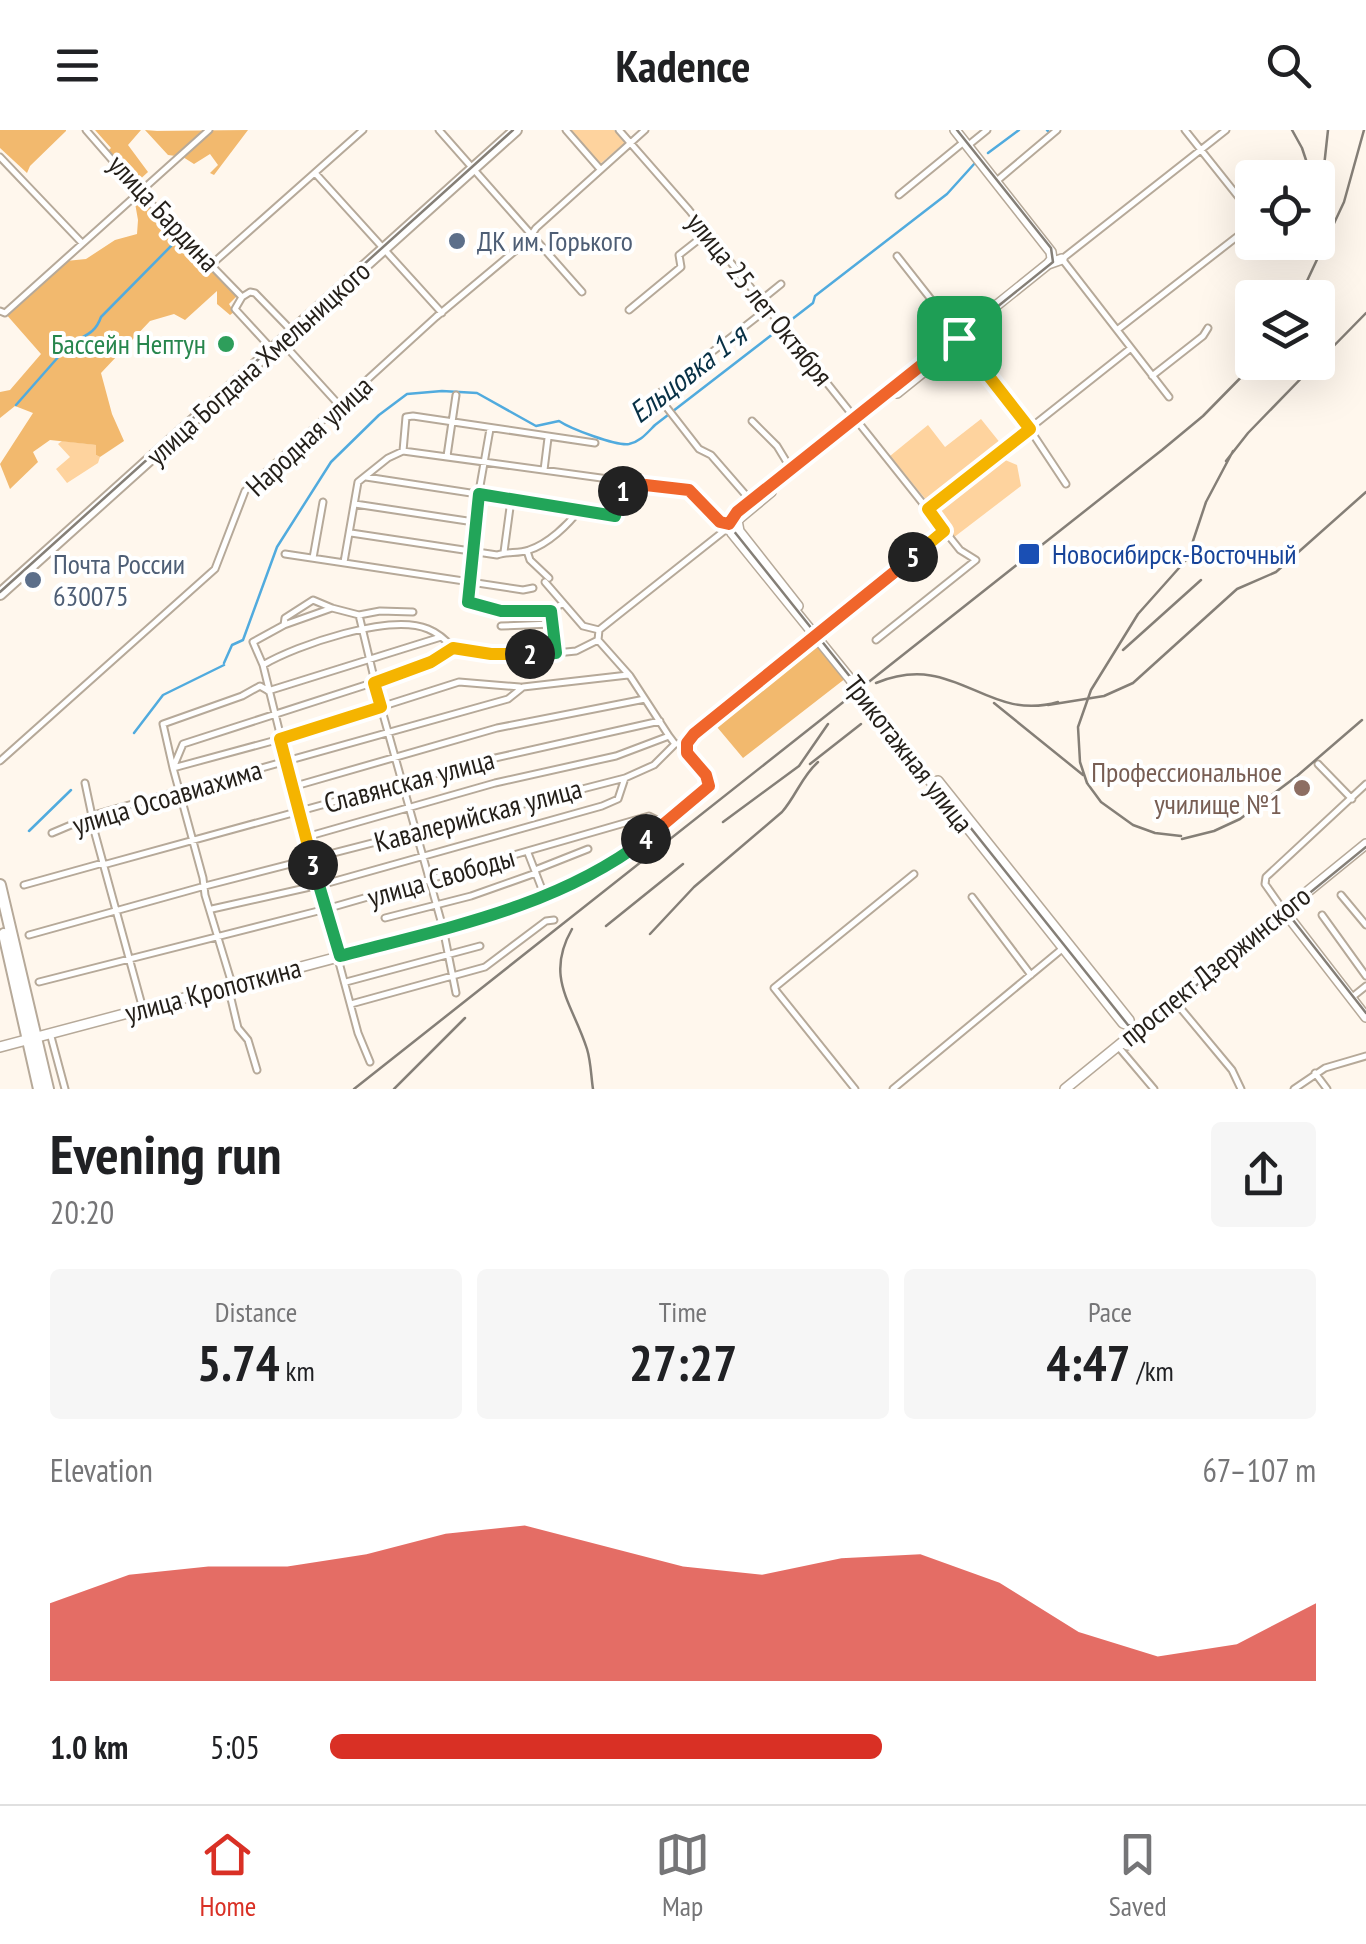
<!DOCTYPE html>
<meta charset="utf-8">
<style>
:root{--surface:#fff;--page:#f6f6f6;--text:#202124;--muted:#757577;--line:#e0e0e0;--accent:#d93025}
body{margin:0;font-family:"PT Sans Narrow",sans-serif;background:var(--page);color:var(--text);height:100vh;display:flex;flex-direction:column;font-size:38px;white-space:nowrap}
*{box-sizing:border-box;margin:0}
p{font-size:32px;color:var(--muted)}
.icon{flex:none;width:55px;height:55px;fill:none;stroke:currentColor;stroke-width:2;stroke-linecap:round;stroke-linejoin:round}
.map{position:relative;height:959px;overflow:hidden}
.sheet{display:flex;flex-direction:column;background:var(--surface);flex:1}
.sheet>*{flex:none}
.tools{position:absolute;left:1235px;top:30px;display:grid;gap:20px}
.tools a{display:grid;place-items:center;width:100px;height:100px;border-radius:10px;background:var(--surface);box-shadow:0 10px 40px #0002;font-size:50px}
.pin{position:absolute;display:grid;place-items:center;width:85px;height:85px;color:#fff;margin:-42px;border-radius:20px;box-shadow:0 5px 15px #0006}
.km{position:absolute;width:50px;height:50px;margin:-25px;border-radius:50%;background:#222;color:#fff;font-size:28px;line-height:50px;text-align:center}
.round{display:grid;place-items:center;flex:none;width:105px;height:105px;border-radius:10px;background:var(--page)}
.overview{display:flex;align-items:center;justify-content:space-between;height:170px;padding:0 50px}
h1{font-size:55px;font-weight:800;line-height:75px}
.metrics{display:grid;grid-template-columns:repeat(3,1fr);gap:15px;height:170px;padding:10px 50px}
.metrics div{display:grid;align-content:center;border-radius:10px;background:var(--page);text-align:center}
.metrics b{font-size:50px;font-weight:800}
.metrics small{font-size:28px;font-weight:400}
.metrics p{font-size:28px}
.chart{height:280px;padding:20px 50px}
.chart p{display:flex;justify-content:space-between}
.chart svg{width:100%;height:180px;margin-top:10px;fill:var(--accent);opacity:.7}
ul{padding:0 50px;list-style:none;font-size:32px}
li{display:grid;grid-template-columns:160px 120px 1fr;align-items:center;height:75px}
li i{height:25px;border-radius:12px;background:var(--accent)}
header{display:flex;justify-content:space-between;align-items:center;height:130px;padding:0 50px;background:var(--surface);font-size:45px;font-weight:800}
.tab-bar{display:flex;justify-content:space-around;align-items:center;height:140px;border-top:2px solid var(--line);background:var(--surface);font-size:28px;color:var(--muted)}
.tab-bar a{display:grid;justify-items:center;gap:5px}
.tab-bar .current{color:var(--accent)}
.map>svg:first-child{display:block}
.green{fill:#fed39e}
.forest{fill:#f2b96e}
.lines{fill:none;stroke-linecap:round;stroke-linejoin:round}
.stream{stroke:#51abde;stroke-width:2.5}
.minor-casing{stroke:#b6a999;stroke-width:9}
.major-casing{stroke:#b6a999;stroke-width:12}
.highway-casing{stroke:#b6a999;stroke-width:14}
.minor{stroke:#fff;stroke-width:5}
.major{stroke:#fff;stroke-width:9}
.highway{stroke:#fff;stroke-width:10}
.tram{stroke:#857f77;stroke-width:2.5}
.rail{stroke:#857f77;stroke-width:2.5}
.major-bridge-casing{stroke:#b6a999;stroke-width:12;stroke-linecap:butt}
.major-bridge{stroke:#fff;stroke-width:9}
.split-1-casing{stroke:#fff;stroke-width:20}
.split-2-casing{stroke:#fff;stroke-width:20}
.split-3-casing{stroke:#fff;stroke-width:20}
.split-4-casing{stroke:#fff;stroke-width:20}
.split-5-casing{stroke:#fff;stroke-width:20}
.split-6-casing{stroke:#fff;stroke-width:20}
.split-1{stroke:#f0652b;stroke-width:12}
.split-2{stroke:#22a559;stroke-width:12}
.split-3{stroke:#f5b400;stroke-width:12}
.split-4{stroke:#22a559;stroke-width:12}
.split-5{stroke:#f0652b;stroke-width:12}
.split-6{stroke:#f5b400;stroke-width:12}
.service-dot{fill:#5c6f8a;stroke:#fff;stroke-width:4}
.leisure-dot{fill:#2e9e5b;stroke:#fff;stroke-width:4}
.transit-dot{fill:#1a4fb4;stroke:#fff;stroke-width:4}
.education-dot{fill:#8d6e63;stroke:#fff;stroke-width:4}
.labels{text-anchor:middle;stroke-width:8;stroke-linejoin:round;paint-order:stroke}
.street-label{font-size:28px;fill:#241f19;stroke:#fff}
.service-label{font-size:28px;fill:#4e5e75;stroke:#fff;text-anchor:start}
.leisure-label{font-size:28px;fill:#27864d;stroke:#fff;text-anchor:end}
.transit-label{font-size:28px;fill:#164399;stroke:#fff;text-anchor:start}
.education-label{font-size:28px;fill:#785e54;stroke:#fff;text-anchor:end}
.water-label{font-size:30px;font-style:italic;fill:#083146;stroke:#fff}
</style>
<header><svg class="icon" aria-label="menu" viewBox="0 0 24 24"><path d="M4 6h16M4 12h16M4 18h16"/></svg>Kadence<svg class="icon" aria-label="search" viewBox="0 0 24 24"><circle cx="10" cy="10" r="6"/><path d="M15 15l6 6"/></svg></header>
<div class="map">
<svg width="1366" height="959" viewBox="0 0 1366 959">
<rect width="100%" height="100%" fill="#fff7ed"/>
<path class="green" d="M570,0H614L625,13L600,34Z
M981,289L1001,314L927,371L890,326L928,295L945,317Z
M62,311L97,315L96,325L100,327L98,333L67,353L56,339L70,327L58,314Z
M998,327L1017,335L1021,356L953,408L931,380Z"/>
<path class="forest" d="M0,0H66V1L30,36L27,43L0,18Z
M95,0H141L128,15L148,42L136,53L107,22L111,18Z
M145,0L157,1L248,0L214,45L210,43L218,35L210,24L194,34L183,27L168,25Z
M139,66L178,104V113L192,126L199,121L237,166L229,174L234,182L230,185L217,174V161L185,190L174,184L150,191L101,243L112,284L124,311L100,327L96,325V315L50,310L33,322L38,332L10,359L0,334L33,283L15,276L0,288V262L10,260L41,224L5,183L66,131L86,129L115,110L137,104L138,90L135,73Z
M819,515L846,548L743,628L717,597Z"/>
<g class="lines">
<path class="stream" d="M1047,0L1048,1
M988,23L1019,0
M16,275L67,217C81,205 94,207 101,187L175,112
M224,533L232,515L243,510L277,417L331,332L379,285L407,264L442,261L477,263L536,296L559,291C571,299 616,316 629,314C640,312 647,303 655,295L813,173L815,166L947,64L975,33
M134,603L163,565L224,535
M29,701L71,660"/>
<g class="minor-casing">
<path id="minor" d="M86,0L140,62L242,167L250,162L255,163L289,198
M439,0L582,162
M566,0L600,39
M619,0L689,80L960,420L976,430L876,510
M1185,0L1252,84
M971,13L987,0
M0,27L82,113
M315,43L442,183
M999,49L1057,0
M899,65L965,11
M1275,112L1284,124
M897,126L1011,271L1066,354
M212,134L363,0
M242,167L235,179L269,216
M760,171L781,154
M629,180L681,137L679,125L707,103
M0,181L5,183L209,0
M1117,200L1252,95
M280,210L340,276
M1152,246L1203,206L1208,198
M1169,267L1062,129L1226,0
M752,291L777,316L791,339
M490,299L474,390L468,472L501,481H551
M403,321L406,287L413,286L595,313
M447,326L456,265
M544,340L548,308
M366,347L615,385
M751,371L711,325L699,319L657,265L767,179
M355,374L474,392
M928,379L1131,218
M615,385L628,353
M351,403L497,425C507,421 518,424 529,420C548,414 568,395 580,379
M527,421L530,430L549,448
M504,422L511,370
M285,424L523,460L533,458
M313,428L323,372
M344,432L358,352L388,328L403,321L689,360L720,392L729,395
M545,452L583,496L599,500L598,510L630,546L645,569
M359,485L381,577L443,798L456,863
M284,495L285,488L313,470L332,478
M501,496L552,494
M599,500L729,397
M816,508L945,401
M556,523L551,481L563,473
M263,535L253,512L284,495L332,478L359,485L380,481L413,482
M267,560L260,556L242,566L163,594L173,638L280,609L459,552L520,557
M268,561L441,507
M0,631L215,439L245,361L436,187L528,110L536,98L645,0
M1318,634L1352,669
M85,653L92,686
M292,657L497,598L645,569L669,606
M91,689L143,879
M52,703L97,684L508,569L523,557L628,545
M306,707L495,653L616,626L669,606L675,614
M528,723L545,767
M103,735L482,631L660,591
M535,740L588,719
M24,755L103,733
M1341,765L1366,795
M972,767L1031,845
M212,779L328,753L602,676L618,669L625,648
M1284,781L1265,754L1266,747L1366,654
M1322,785L1366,846
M385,788L471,766L536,743
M29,805L205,756L625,648L654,635L675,614L687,613
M39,852L326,779L649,686L665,694
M346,852L480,816
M232,854L205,765L203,748L173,638L183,614L403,543L453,518L491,524L536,525L576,521L598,510
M228,856L238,898L248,910L257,940
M1351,868L1366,856
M351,874L485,837L546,791L554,790
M1177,874L1232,940L1241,959
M50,903L65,959
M1121,920L1154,959
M370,932L358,903L309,721L263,535C297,515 390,483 428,499C438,503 446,510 453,518
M1315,943L1327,959
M855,959L774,858L914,744
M893,959L1062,819
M1294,959L1325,938L1366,926"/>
</g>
<g class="major-casing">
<path id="major" d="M955,0L1051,122L1052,129L1048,134
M897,263L994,185
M737,390L739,401L798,476
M729,397L771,362
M851,550L732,403L729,397L731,389L1048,134L1062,129
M865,569L1123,893L1138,899L1151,896
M938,651L1129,890L1132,904L1127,915
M1284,781L1366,887
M1147,899L1209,848
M0,917L485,788C575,761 637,722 707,659L709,649C698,636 679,624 692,607L816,508
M1065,959L1366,714"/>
</g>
<g class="highway-casing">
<path id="highway" d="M0,464L516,0
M0,755L48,959
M4,804L39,959"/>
</g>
<use href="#minor" class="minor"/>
<use href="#major" class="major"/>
<use href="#highway" class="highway"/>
<path class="tram" d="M957,0L1051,118L1053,132L737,386L733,400L1128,895L1139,897L1149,894L1366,717
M0,462L513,0
M1293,775V790L1366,883"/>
<path class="rail" d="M1292,0L1302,18L1312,48
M1321,64L1328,0
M1299,168L1344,72L1364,0
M1318,232L1366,183
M1226,331L1248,303L1317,232
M1123,520L1201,450
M876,553C956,520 985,593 1058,572
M994,573L1083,645
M1048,575L1104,566L1133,553L1237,459L1276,442L1366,362
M810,634L861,594
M723,692L799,636L828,594
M1181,706L1155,703L1133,695L1101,672L1087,653L1080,632L1078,597L1091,560L1138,484L1187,429L1206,372L1233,321
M1182,709L1214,701L1240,689L1297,646L1362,590
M606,796L683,734
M572,799C544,848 573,874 587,919C591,932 591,946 593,959
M650,804L694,757L782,682C796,666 802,646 818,632
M354,959L1162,320L1203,286L1256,232
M394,959L465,888"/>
<g class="major-bridge-casing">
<path id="major-bridge" d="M851,550L865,569"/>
</g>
<use href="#major-bridge" class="major-bridge"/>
</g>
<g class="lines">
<g class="split-1-casing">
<path id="split-1" d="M623,361L628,353L689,360L720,392L729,394L737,382L958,206L959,208"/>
</g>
<g class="split-2-casing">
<path id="split-2" d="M530,524L556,523L551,481H501L468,472L479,364L615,386L623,361"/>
</g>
<g class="split-3-casing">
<path id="split-3" d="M313,735L280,609L381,577L374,553L431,532L453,518L491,524H530"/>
</g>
<g class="split-4-casing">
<path id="split-4" d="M313,735L340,826C446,798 557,777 646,709"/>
</g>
<g class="split-5-casing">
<path id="split-5" d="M646,709L709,656L706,645L687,623V613L694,604L913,427"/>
</g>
<g class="split-6-casing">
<path id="split-6" d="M913,427L944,401L928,379L1030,299L959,208"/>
</g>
<use href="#split-1" class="split-1"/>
<use href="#split-2" class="split-2"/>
<use href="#split-3" class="split-3"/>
<use href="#split-4" class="split-4"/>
<use href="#split-5" class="split-5"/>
<use href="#split-6" class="split-6"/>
</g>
<g class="service-dot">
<circle cx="457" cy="111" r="10"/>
<circle cx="33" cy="450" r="10"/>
</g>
<circle class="leisure-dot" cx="226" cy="214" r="10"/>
<rect class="transit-dot" x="1017" y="412" width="24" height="24" rx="5"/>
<circle class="education-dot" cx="1302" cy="658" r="10"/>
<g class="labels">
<g class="street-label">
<text transform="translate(164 83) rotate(47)" y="10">улица Бардина</text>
<text transform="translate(760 169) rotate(51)" y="10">улица 25 лет Октября</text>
<text transform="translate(258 233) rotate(-42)" y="10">улица Богдана Хмельницкого</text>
<text transform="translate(309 306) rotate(-43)" y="10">Народная улица</text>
<text transform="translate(909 624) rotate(52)" y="10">Трикотажная улица</text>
<text transform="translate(409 651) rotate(-15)" y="10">Славянская улица</text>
<text transform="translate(167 667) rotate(-17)" y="10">улица Осоавиахима</text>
<text transform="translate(478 685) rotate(-15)" y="10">Кавалерийская улица</text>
<text transform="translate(441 747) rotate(-16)" y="10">улица Свободы</text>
<text transform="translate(1215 836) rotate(-39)" y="10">проспект Дзержинского</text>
<text transform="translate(213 860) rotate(-15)" y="10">улица Кропоткина</text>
</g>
<g class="service-label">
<text x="477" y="121">ДК им. Горького</text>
<text x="53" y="444">Почта России<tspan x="53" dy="32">630075</tspan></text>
</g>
<g class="leisure-label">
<text x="206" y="224">Бассейн Нептун</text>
</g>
<g class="transit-label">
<text x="1052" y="434">Новосибирск-Восточный</text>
</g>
<g class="education-label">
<text x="1282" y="652">Профессиональное<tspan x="1282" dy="32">училище №1</tspan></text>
</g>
<g class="water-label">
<text transform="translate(688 244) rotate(-38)" y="10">Ельцовка 1-я</text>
</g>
</g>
</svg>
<div class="tools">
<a><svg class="icon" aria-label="locate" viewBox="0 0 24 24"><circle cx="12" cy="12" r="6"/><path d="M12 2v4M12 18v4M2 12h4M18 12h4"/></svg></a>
<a><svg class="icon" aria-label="layers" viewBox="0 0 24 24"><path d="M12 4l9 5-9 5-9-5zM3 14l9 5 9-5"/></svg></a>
</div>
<div class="pin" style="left:959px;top:208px;background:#1e9e55"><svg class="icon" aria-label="arrive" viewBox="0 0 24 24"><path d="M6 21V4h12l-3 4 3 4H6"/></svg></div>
<b class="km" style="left:623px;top:361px">1</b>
<b class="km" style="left:530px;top:524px">2</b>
<b class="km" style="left:313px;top:735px">3</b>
<b class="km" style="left:646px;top:709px">4</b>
<b class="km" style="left:913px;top:427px">5</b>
</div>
<section class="sheet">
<div class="overview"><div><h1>Evening run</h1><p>20:20</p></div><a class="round"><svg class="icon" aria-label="share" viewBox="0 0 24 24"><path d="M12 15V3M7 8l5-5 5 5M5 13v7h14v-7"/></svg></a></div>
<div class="metrics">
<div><p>Distance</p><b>5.74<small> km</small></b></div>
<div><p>Time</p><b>27:27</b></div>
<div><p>Pace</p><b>4:47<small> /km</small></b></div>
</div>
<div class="chart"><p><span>Elevation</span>67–107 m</p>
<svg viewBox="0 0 160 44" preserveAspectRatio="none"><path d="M0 44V25L10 18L20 16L30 16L40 13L50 8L60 6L70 11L80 16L90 18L100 14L110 13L120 20L130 32L140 38L150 35L160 25V44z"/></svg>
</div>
<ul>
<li><b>1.0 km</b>5:05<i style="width:56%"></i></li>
</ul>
</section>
<nav class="tab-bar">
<a class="current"><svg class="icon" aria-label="home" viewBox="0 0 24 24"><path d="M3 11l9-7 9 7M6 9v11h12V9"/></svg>Home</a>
<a><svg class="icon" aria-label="map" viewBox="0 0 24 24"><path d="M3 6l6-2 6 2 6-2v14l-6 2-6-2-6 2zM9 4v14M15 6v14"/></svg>Map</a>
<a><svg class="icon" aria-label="saved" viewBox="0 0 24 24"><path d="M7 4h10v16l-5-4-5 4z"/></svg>Saved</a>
</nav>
